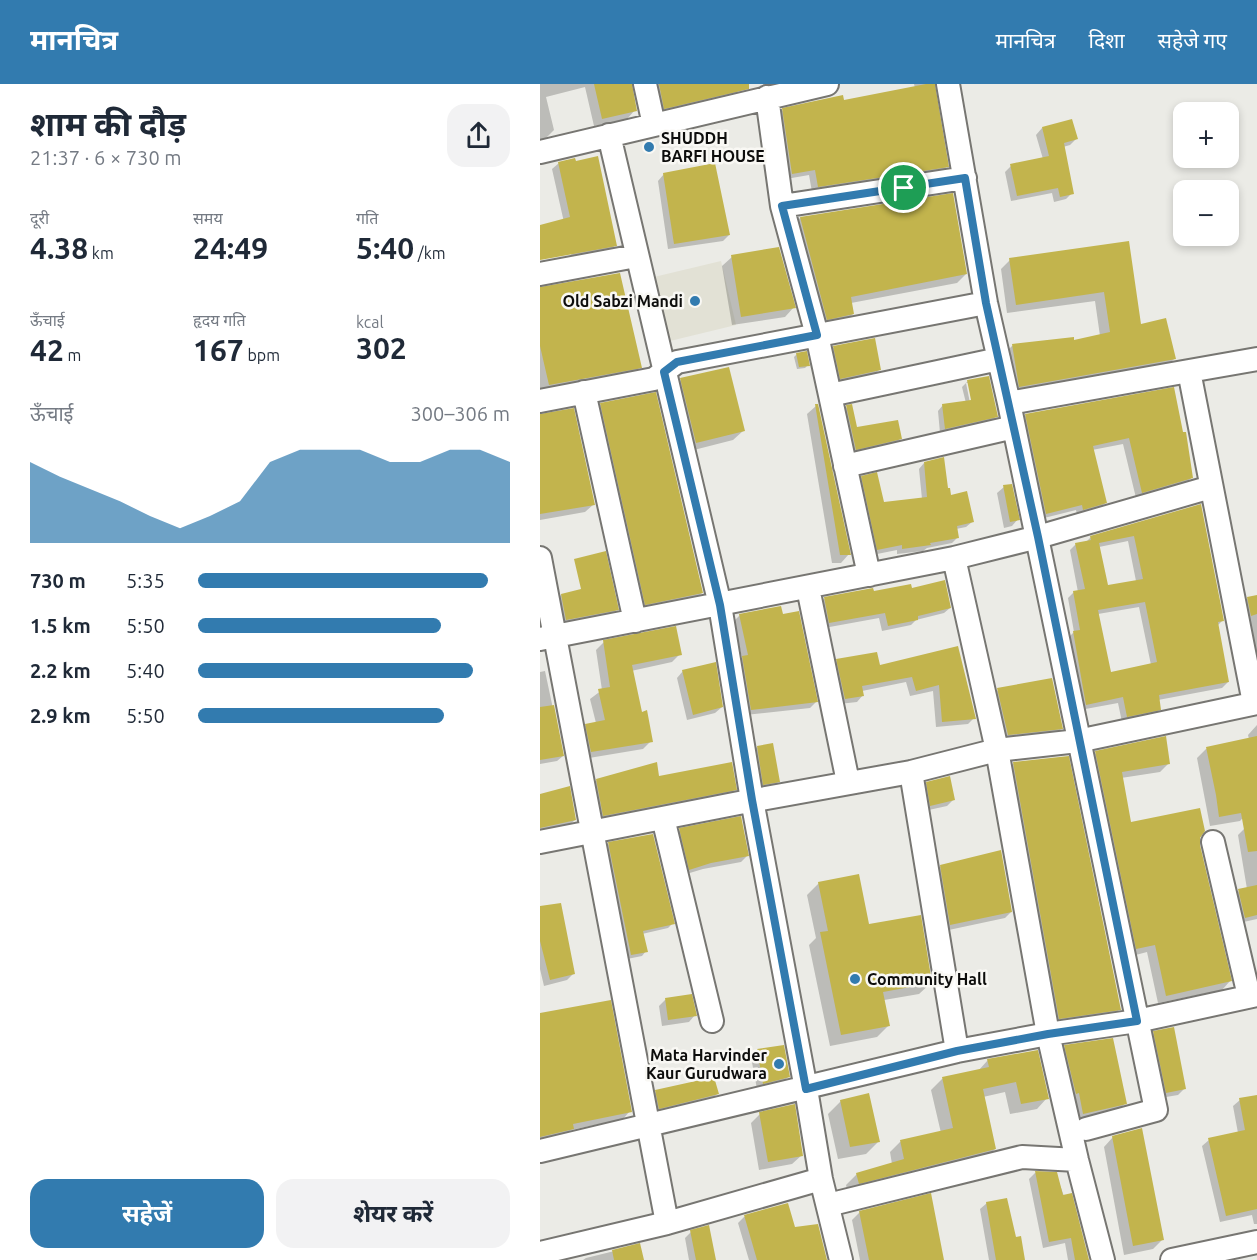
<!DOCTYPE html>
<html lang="hi">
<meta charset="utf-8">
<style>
:root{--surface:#fff;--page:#f2f2f3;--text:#1f2937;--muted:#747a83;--accent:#327baf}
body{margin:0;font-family:Ubuntu,"Noto Sans Devanagari",sans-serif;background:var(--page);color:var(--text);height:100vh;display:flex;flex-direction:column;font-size:22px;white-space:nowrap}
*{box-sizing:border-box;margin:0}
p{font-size:20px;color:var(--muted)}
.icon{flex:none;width:33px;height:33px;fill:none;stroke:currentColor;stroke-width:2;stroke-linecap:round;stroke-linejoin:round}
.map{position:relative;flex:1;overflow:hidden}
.side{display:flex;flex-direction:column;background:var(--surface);width:540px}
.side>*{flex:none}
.fabs{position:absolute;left:633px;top:18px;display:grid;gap:12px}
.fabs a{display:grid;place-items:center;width:66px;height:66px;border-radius:12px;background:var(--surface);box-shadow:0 3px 9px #0003;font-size:30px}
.pin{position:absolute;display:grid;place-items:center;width:51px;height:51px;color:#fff;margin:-26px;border:3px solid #fff;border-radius:50%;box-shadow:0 2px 6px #0007}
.round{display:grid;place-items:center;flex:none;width:63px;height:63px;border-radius:18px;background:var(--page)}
.head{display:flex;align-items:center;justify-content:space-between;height:102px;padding:0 30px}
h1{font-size:33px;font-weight:700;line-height:45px}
.figures{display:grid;grid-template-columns:repeat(3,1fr);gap:9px;height:102px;padding:6px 30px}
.figures div{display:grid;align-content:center}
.figures b{font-size:30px;font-weight:700}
.figures small{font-size:16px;font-weight:400}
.figures p{font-size:16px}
.chart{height:168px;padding:12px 30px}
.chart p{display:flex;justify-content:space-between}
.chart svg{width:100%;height:108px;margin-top:6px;fill:var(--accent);opacity:.7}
.button{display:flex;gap:12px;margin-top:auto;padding:12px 30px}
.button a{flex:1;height:69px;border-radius:18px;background:var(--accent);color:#fff;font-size:24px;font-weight:700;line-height:69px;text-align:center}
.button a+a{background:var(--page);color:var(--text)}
ul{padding:0 30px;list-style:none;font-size:20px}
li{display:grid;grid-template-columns:96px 72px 1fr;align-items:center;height:45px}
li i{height:15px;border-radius:8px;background:var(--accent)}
header{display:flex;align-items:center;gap:36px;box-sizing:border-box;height:84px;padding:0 30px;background:var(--accent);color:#fff}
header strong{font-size:28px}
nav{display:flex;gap:33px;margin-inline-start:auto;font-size:21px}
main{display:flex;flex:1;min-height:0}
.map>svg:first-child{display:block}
.built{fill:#e2e1d5}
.shadow{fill:#0003;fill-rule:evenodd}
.building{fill:#c2b44d;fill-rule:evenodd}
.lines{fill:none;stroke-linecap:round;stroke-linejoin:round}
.street-casing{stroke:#777672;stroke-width:26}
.street{stroke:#fff;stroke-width:22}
.route-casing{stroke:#fff;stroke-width:12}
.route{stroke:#327baf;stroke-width:8}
.poi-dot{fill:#327baf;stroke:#f9f8f4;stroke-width:2}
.labels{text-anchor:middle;stroke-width:5;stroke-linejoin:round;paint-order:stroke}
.poi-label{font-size:16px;font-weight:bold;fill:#0d0d0c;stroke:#f9f8f4;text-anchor:start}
</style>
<header>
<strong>मानचित्र</strong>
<nav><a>मानचित्र</a><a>दिशा</a><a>सहेजे गए</a></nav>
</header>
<main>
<section class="side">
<div class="head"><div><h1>शाम की दौड़</h1><p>21:37 · 6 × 730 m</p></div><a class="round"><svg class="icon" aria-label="share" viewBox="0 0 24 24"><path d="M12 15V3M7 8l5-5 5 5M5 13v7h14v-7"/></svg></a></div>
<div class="figures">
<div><p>दूरी</p><b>4.38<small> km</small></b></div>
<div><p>समय</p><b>24:49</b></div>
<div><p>गति</p><b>5:40<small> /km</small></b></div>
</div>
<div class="figures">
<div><p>ऊँचाई</p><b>42<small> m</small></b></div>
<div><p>हृदय गति</p><b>167<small> bpm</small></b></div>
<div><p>kcal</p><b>302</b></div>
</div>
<div class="chart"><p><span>ऊँचाई</span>300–306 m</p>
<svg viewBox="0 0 160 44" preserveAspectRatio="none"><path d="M0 44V11L10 17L20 22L30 27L40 33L50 38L60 33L70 27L80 11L90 6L100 6L110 6L120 11L130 11L140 6L150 6L160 11V44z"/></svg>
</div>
<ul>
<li><b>730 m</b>5:35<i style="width:93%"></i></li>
<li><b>1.5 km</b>5:50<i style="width:78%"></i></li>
<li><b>2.2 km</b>5:40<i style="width:88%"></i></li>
<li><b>2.9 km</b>5:50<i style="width:79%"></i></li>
</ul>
<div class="button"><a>सहेजें</a><a>शेयर करें</a></div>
</section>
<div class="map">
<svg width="717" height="1176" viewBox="0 0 717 1176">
<rect width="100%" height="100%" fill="#ebebe6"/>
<path class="built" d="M181,177L196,241L130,257L114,193Z"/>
<path class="shadow" d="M0,0H91L95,26L87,35L54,42L45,3L6,13L14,46L6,54L0,56Z
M108,0H198L199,6L191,14L116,32Z
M374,0H394L407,82L401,89L272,108L269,91L246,95L237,32L243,26L303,18L375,4Z
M502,44L536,55L530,61L523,63L532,109L526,115L514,118L512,109L471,117L465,88L471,82L503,75L496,51Z
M19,79H34L75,161L69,168L32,174L12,85Z
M124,90L189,151L183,157L128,165L118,97Z
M412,111L426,190L417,199L311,219L313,230L304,239L278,244L251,143L260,134Z
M587,159L599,242L635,274L625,284L470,312L463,271L472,262L533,258L560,252L555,217L467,229L461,185L470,176Z
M192,173L254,223L245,233L192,241L182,182Z
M0,205L100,283L92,291L0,309Z
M294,263L339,286L333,292L294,300L288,270Z
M257,270L268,281L265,284L257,285L254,273Z
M141,296L203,347L193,356L146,368L132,305Z
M428,297L456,332L451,338L400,349L398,327L403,321L426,319L422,303ZM426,299H429L434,323L431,324Z
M632,305L651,394L645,400L596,414L583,360L552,366L565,419L559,425L537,431L536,426L500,435L480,337L486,331Z
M61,320L162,509L154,517L97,528L53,328Z
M276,322L309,470L301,479H292L267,330Z
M307,323L316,345L360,355L355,360L311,370L302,328Z
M0,331L54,420L45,428L0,436Z
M384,379L432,438L426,443L416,445L417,454L412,459L387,464L383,467L357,470V466L332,471L316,399L322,393L343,419L382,415L379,385Z
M464,403L478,435L472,442L464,444L457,409Z
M660,422L683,536L677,542L688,598L682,604L618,616L620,625L614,631L582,638L578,619L540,626L528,554L534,548L528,514L534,508H538L530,466L536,460L546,458L551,453ZM588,457L596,497L567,503L559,463ZM599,523L611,581L570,590L558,530Z
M371,506L410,524L404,529L376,536L371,541L342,547L339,534L284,544L279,520L284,515Z
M21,511L77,525L71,532L20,542L15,517Z
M717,512V598L698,523L708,514Z
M200,531L276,618L270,624L205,631L197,579L202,574L194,537Z
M64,558L140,570L132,578L91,587L101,629L111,657L103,665L43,675L38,649L46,641L56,639L50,615L62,606L56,566Z
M417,564L434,634L428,640L396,643L393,607L370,612L366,598L322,607L323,611L317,618L299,620L291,583L297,577L339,583Z
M5,587L23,672L17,677L0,680V588Z
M143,587L182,623L175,629L147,636L137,594Z
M458,606L521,645L515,651L462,657L452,612Z
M717,641V703L709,727L700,737L670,742L657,674L666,665L709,655L708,651Z
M217,663L239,697L233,703L217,706L211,669Z
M556,669L629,679L620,688L581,694L590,740L659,753L658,761L690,897L682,906L618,919L607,868L588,873L547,677Z
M474,679L580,925L571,933L511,942L465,687Z
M118,693L195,705L186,714L54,740L48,705L57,696Z
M387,699L413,716L407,722L384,727L381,706Z
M0,711L35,736L27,743L0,749Z
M717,742V835L699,839L692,813L699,807L707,805L698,751L704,745Z
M140,746L207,772L201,778L163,785L143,791L134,752Z
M69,760L133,839L128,844L102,850L106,867L102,872L87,875L64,764Z
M401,782L471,828L465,834L404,847L394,789Z
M279,799L391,899L379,910L344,916L349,941L337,953L290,962L269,861L276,854L267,811Z
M0,824L33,890L27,896L4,902L0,885Z
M151,912L155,931L149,938L122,942L119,922L125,916Z
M0,931L90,1027L83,1035L31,1046L25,1052L0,1058Z
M614,949L644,1005L638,1011L620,1014L608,955Z
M525,963L585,1019L579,1026L537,1035L519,969Z
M217,967L248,993L242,999L217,1005L211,973Z
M448,976L507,1014L497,1025L470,1030L465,1008L443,1013L455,1065L444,1076L308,1109L306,1101L317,1090L352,1080L350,1068L360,1058L401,1049L391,1006L402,995L438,987Z
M116,1008L177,1010L171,1016L113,1030L110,1014Z
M717,1012V1140H714L712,1131L680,1138L662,1062L669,1056L698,1049L693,1022L700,1016Z
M301,1017L338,1058L326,1070L298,1075L288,1030Z
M220,1030L262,1071L252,1080L219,1086L211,1039Z
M573,1053L622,1156L613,1165L584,1171L564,1063Z
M495,1089L516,1090L547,1176H528L525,1159L503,1164L489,1095Z
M447,1119L475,1155L483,1176H449L440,1125Z
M247,1120L254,1145L286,1176H209L198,1139L204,1133Z
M320,1128L403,1176H320L312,1136Z
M151,1148L174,1176H149L145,1154Z
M99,1161L102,1176H43L46,1174Z"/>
<path class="building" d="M54,0H92L97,27L62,35Z
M119,0H209V5L124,25Z
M386,0H395L409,83L278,103L275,86L252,90L242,24L303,11L304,16Z
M532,35L538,55L524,59L534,110L520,113L518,104L477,112L470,80L509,72L502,43Z
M58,72L77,162L0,176V141L30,133L18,78L35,74L36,77Z
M175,79L190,151L134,160L123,89Z
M413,109L427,190L311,213L314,230L287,236L260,133Z
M589,157L601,240L626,234L636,275L479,303L472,260L534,253V256L570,248L564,208L476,221L469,174Z
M239,163L256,224L201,233L191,171Z
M80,189L102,284L9,301L0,262V203Z
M335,254L341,286L300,295L293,262Z
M267,267L270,282L259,283L256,269Z
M189,283L205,347L156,359L140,294Z
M449,292L458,333L405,345L402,320L431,316L427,296Z
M634,303L643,348H646L653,394L602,409L589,354L553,362L567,419L543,426L542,421L506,430L485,330Z
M116,308L163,509L105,521L60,319Z
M275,320H278L311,471H300Z
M312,320L317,343L358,336L362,355L316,366L306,321Z
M34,324L55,421L0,430V330Z
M404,373L408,404H410L411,411L427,407L434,438L417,442L419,454L390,459L391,461L362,465V461L337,466L321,392L337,388L344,418L387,413L384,378Z
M472,400L480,436L470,438L463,401Z
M661,420L684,537L678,538L689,598L619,611L621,626L587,633L583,613L546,621L533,547L540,546L533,507L545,505L535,459L551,456L550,452ZM594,452L603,495L568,501L559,459ZM605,518L617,578L571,588L558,526Z
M66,467L79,526L26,536L21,510L41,505L34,475Z
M405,496L411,524L378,532V536L348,542L345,529L289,539L284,513L333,504L334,507L371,500L372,504Z
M717,511V530L711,532L707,513Z
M241,522L243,530L259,527L278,618L211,626L202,572L208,571L199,530Z
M136,542L142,571L92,581L102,628L107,626L113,658L51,668L45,640L65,636L58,605L70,603L63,556Z
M418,562L436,635L402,638L399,601L376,607L372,593L322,602L324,612L305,615L296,575L337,568L340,581Z
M176,578L183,623L153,631L142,586Z
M512,594L523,645L468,651L457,604Z
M14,621L24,672L0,676V623Z
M626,652L630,680L582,688L591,738L660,724L665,747L660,754V761L692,897L626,912L615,861L596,865L555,667Z
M717,652V767L708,768L701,729L679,733L676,711L666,663Z
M233,659L240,698L223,701L217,662Z
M529,672L581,926L519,935L473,678Z
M117,678L119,692L192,678L197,706L63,732L56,695Z
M410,692L415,716L390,722L386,698Z
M30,702L36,736L0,744V710Z
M201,732L209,772L171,779L149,786L139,744Z
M113,750L135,840L103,847L108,868L91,871L68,758Z
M461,766L472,828L410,841L400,781Z
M319,790L329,840L381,831L392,899L343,908L350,942L301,951L280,848L288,847L278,798Z
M717,801V831L705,834L698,805Z
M21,819L35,890L10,896L0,857V822Z
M152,910L157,932L128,936L125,914Z
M71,916L92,1028L33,1040L34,1045L0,1053V929Z
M634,943L646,1005L626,1009L613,947Z
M573,954L587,1020L543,1030L539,1009L536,1010L524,961Z
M244,961L250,993L223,1000L217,965Z
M498,966L509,1015L481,1020L476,998L443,1005L456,1065L319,1100L316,1089L364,1075L360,1056L413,1044L402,993L449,983L447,975Z
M174,993L179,1010L119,1025L115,1006Z
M329,1009L340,1058L310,1063L300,1016Z
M717,1011V1125L686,1132L668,1054L705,1046L699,1014Z
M255,1020L263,1072L228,1078L219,1028Z
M602,1044L624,1156L593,1162L572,1052Z
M495,1087L517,1088L523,1111L532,1109L549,1176H535L531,1154L509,1158Z
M391,1109L404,1176H329L319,1127Z
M467,1114L476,1153L481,1152L485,1176H456L446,1118Z
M248,1119L255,1143L278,1140L287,1176H217L204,1131Z
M169,1141L176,1176H156L150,1146Z
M100,1159L104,1176H74L72,1166Z"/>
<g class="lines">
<g class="street-casing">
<path id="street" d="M105,0L114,41
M408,0L446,219L469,319L616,1026L546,1045
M227,13L242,122L277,251L329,491
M69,51L180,521L212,716L266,1005L281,1095L301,1176
M0,68L287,0
M242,122L425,94
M0,190L96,172
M649,287L717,275
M44,308L95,537
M290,311L459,275
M0,317L114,295L137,278L446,219
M469,319L649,287L714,619
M305,382L474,343
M0,474L127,1139
M414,474L457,666L508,950L537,1076L563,1176
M268,504L308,698
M0,555L414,474L498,453L671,403
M371,688L417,967
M123,734L172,937
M0,758L204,718L371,688L457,666L538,657L717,619
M673,758L709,912
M0,1067L417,967L508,950L597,937L717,911
M288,1121L482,1073L537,1076
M0,1169L127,1139L281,1095
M632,1176L717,1158"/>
</g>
<use href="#street" class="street"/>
</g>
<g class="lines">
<g class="route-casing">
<path id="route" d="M425,94L446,219L498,453L597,937L508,950L417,967L266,1005L212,716L180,521L124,288L137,278L277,251L242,122Z"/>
</g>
<use href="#route" class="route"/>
</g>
<g class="poi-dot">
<circle cx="109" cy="63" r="6"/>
<circle cx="155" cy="217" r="6"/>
<circle cx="315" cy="895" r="6"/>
<circle cx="239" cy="980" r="6"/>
</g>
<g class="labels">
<g class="poi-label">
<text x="121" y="60">SHUDDH<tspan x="121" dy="18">BARFI HOUSE</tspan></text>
<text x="143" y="223" text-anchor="end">Old Sabzi Mandi</text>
<text x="327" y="901">Community Hall</text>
<text x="227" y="977" text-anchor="end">Mata Harvinder<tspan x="227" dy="18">Kaur Gurudwara</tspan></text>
</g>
</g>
</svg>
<div class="fabs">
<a>+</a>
<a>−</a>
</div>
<div class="pin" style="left:364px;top:104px;background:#1e9e55"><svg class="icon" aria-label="arrive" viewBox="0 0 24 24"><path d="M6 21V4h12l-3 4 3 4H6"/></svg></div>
</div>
</main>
